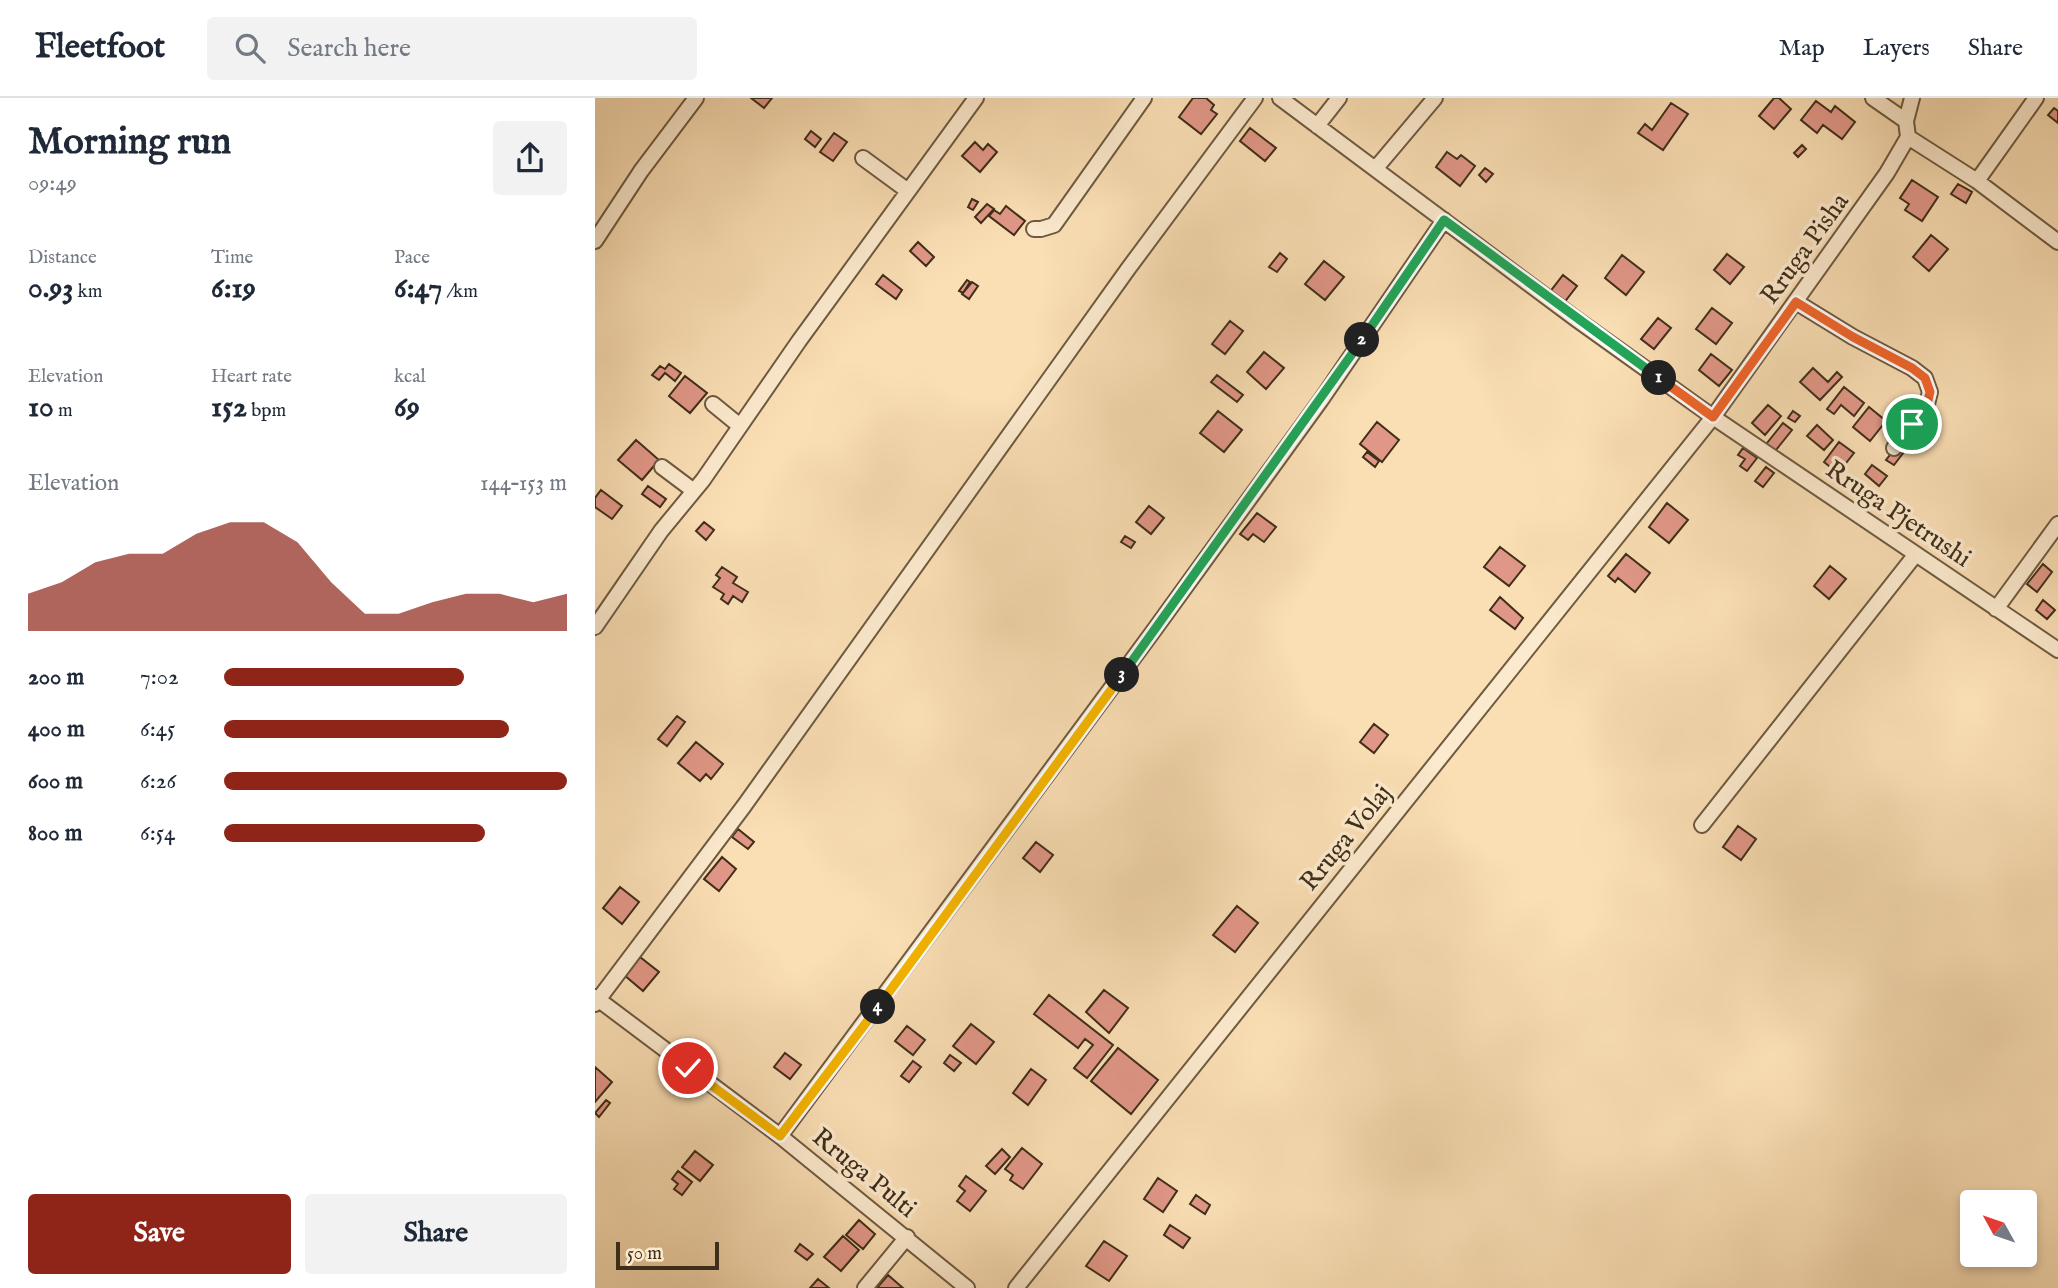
<!DOCTYPE html>
<meta charset="utf-8">
<style>
:root{--surface:#fff;--page:#f2f2f3;--text:#1f2937;--muted:#747a83;--line:#e0e1e3;--accent:#8f2418}
body{margin:0;font-family:"IM FELL English",serif;background:var(--page);color:var(--text);height:100vh;display:flex;flex-direction:column;font-size:26px;white-space:nowrap}
*{box-sizing:border-box;margin:0}
p{font-size:23px;color:var(--muted)}
.icon{flex:none;width:38px;height:38px;fill:none;stroke:currentColor;stroke-width:2;stroke-linecap:round;stroke-linejoin:round}
.map{position:relative;flex:1;overflow:hidden}
.details{display:flex;flex-direction:column;background:var(--surface);width:595px}
.details>*{flex:none}
.needle{width:46px;rotate:310deg}
.fabs{position:absolute;left:1365px;top:1092px;display:grid;gap:14px}
.fabs a{display:grid;place-items:center;width:77px;height:77px;border-radius:7px;background:var(--surface);box-shadow:0 4px 10px #0003;font-size:35px}
.scale{position:absolute;left:21px;bottom:18px;width:103px;box-sizing:border-box;padding-left:7px;border:4px solid #3f2e19;border-top:0;font-size:19px;line-height:24px;white-space:nowrap;color:#3f2e19;-webkit-text-stroke:5px #fceace;paint-order:stroke}
.pin{position:absolute;display:grid;place-items:center;width:60px;height:60px;color:#fff;margin:-30px;border:4px solid #fff;border-radius:50%;box-shadow:0 2px 7px #0007}
.km{position:absolute;width:35px;height:35px;margin:-18px;border-radius:50%;background:#222;color:#fff;font-size:19px;line-height:35px;text-align:center}
.round{display:grid;place-items:center;flex:none;width:74px;height:74px;border-radius:7px;background:var(--page)}
.summary{display:flex;align-items:center;justify-content:space-between;height:119px;padding:0 28px}
h1{font-size:38px;font-weight:700;line-height:52px}
.metrics{display:grid;grid-template-columns:repeat(3,1fr);gap:10px;height:119px;padding:7px 28px}
.metrics div{display:grid;align-content:center}
.metrics b{font-size:30px;font-weight:700}
.metrics small{font-size:19px;font-weight:400}
.metrics p{font-size:19px}
.chart{height:196px;padding:14px 28px}
.chart p{display:flex;justify-content:space-between}
.chart svg{width:100%;height:126px;margin-top:7px;fill:var(--accent);opacity:.7}
.button{display:flex;gap:14px;margin-top:auto;padding:14px 28px}
.button a{flex:1;height:80px;border-radius:7px;background:var(--accent);color:#fff;font-size:28px;font-weight:700;line-height:80px;text-align:center}
.button a+a{background:var(--page);color:var(--text)}
ul{padding:0 28px;list-style:none;font-size:23px}
li{display:grid;grid-template-columns:112px 84px 1fr;align-items:center;height:52px}
li i{height:18px;border-radius:9px;background:var(--accent)}
header{display:flex;align-items:center;gap:42px;box-sizing:border-box;height:98px;padding:0 35px;background:var(--surface);border-bottom:2px solid var(--line)}
header strong{font-size:33px}
nav{display:flex;gap:38px;margin-inline-start:auto;font-size:24px}
.search{width:490px;height:63px;background:var(--page);display:flex;align-items:center;gap:18px;box-sizing:border-box;padding:0 24px;border-radius:7px;color:var(--muted);font-size:26px}
main{display:flex;flex:1;min-height:0}
.map>svg:first-child{display:block}
.building{fill:#e19787;stroke:#3f2e19;stroke-width:2}
.lines{fill:none;stroke-linecap:round;stroke-linejoin:round}
.minor-casing{stroke:#6e5a40;stroke-width:18}
.minor{stroke:#fceace;stroke-width:14}
.split-1-casing{stroke:#fff;stroke-width:14}
.split-2-casing{stroke:#fff;stroke-width:14}
.split-3-casing{stroke:#fff;stroke-width:14}
.split-4-casing{stroke:#fff;stroke-width:14}
.split-5-casing{stroke:#fff;stroke-width:14}
.split-1{stroke:#f0652b;stroke-width:9}
.split-2{stroke:#22a559;stroke-width:9}
.split-3{stroke:#22a559;stroke-width:9}
.split-4{stroke:#f5b400;stroke-width:9}
.split-5{stroke:#f5b400;stroke-width:9}
.labels{text-anchor:middle;stroke-width:7;stroke-linejoin:round;paint-order:stroke}
.street-label{font-size:26px;fill:#3f2e19;stroke:#fceace}
</style>
<header>
<strong>Fleetfoot</strong>
<div class="search"><svg class="icon" aria-label="search" viewBox="0 0 24 24"><circle cx="10" cy="10" r="6"/><path d="M15 15l6 6"/></svg>Search here</div>
<nav><a>Map</a><a>Layers</a><a>Share</a></nav>
</header>
<main>
<section class="details">
<div class="summary"><div><h1>Morning run</h1><p>09:49</p></div><a class="round"><svg class="icon" aria-label="share" viewBox="0 0 24 24"><path d="M12 15V3M7 8l5-5 5 5M5 13v7h14v-7"/></svg></a></div>
<div class="metrics">
<div><p>Distance</p><b>0.93<small> km</small></b></div>
<div><p>Time</p><b>6:19</b></div>
<div><p>Pace</p><b>6:47<small> /km</small></b></div>
</div>
<div class="metrics">
<div><p>Elevation</p><b>10<small> m</small></b></div>
<div><p>Heart rate</p><b>152<small> bpm</small></b></div>
<div><p>kcal</p><b>69</b></div>
</div>
<div class="chart"><p><span>Elevation</span>144–153 m</p>
<svg viewBox="0 0 160 44" preserveAspectRatio="none"><path d="M0 44V31L10 27L20 20L30 17L40 17L50 10L60 6L70 6L80 13L90 27L100 38L110 38L120 34L130 31L140 31L150 34L160 31V44z"/></svg>
</div>
<ul>
<li><b>200 m</b>7:02<i style="width:70%"></i></li>
<li><b>400 m</b>6:45<i style="width:83%"></i></li>
<li><b>600 m</b>6:26<i style="width:100%"></i></li>
<li><b>800 m</b>6:54<i style="width:76%"></i></li>
</ul>
<div class="button"><a>Save</a><a>Share</a></div>
</section>
<div class="map">
<svg width="1463" height="1190" viewBox="0 0 1463 1190">
<rect width="100%" height="100%" fill="#fadeb4"/>
<filter id="stains"><feTurbulence type="fractalNoise" baseFrequency=".00286" numOctaves="4"/><feColorMatrix values="0 0 0 0 .2 0 0 0 0 .09 0 0 0 0 .02 0 0 0 .5 -.17"/></filter>
<radialGradient id="worn" r=".72"><stop offset=".6" stop-color="#630" stop-opacity="0"/><stop offset="1" stop-color="#630" stop-opacity=".3"/></radialGradient>
<path class="building" d="M156,0H177L169,10Z
M598,0H611L619,7L616,12L622,16L606,36L584,19Z
M1179,0H1184L1196,11L1179,31L1164,18Z
M1221,3L1236,14L1240,8L1260,24L1247,41L1228,27L1222,35L1206,22Z
M1076,5L1093,16L1068,52L1043,35L1050,26L1057,32Z
M1459,10L1463,13V25L1453,17Z
M655,30L681,50L670,63L645,43Z
M216,33L226,41L220,49L210,41Z
M239,35L252,44L238,63L225,54Z
M380,44L388,52L393,46L402,54L385,74L367,58Z
M1207,47L1211,51L1203,59L1199,55Z
M852,54L862,61L866,57L880,68L865,88L841,69Z
M890,70L898,76L891,84L884,77Z
M1317,82L1343,99L1327,123L1310,112L1314,106L1305,100Z
M1363,86L1377,94L1371,105L1356,96Z
M377,101L383,104L378,112L373,109Z
M392,106L399,111L386,125L380,119Z
M411,108L430,123L419,137L394,118L399,112L405,116Z
M1336,137L1353,151L1334,173L1318,159Z
M323,144L339,159L331,168L315,153Z
M685,155L692,161L682,174L674,169Z
M1132,156L1149,169L1135,186L1119,172Z
M1027,157L1049,174L1031,197L1010,180Z
M729,163L749,179L730,202L710,186Z
M288,177L307,192L301,201L281,186Z
M968,177L982,188L968,206L954,195Z
M372,182L375,184L368,195L364,193Z
M377,184L383,188L374,201L367,196Z
M1117,210L1137,225L1121,246L1101,231Z
M1063,220L1076,230L1059,251L1046,241Z
M635,223L648,233L630,256L617,246Z
M669,254L689,270L671,291L652,274Z
M1116,256L1137,272L1124,288L1104,272Z
M74,266L86,275L80,283L70,275L64,282L57,277L65,268L70,271Z
M1218,270L1233,284L1242,274L1247,279L1225,302L1205,284Z
M622,277L648,297L642,304L616,284Z
M90,278L112,295L95,315L74,298Z
M1249,289L1269,305L1259,318L1246,307L1239,316L1232,311Z
M1173,307L1186,318L1170,337L1157,325Z
M1274,309L1291,323L1275,343L1258,329Z
M623,313L647,332L629,354L605,335Z
M1198,313L1205,318L1200,324L1193,320Z
M782,324L804,342L787,364L765,346Z
M1188,325L1197,332L1177,357L1168,350Z
M1222,327L1238,342L1229,352L1212,338Z
M41,342L64,362L47,382L23,362Z
M1244,344L1259,355L1243,375L1229,364Z
M1302,348L1309,354L1299,367L1291,362Z
M1148,350L1162,360L1152,373L1145,368L1150,361L1143,357Z
M772,354L784,363L780,369L768,359Z
M1277,367L1292,378L1284,388L1270,376Z
M1171,369L1179,375L1168,389L1160,383Z
M53,388L71,401L65,409L47,396Z
M6,392L27,408L17,421L0,409V400Z
M1072,405L1093,422L1074,445L1054,429Z
M554,408L569,420L556,436L541,424Z
M662,415L681,429L669,444L658,436L653,442L645,436Z
M109,424L119,432L111,442L101,433Z
M530,438L540,444L536,450L526,444Z
M905,449L930,468L914,488L889,469Z
M1031,456L1055,475L1040,494L1023,480L1020,484L1013,478Z
M1448,466L1457,474L1442,494L1432,486Z
M1235,468L1251,481L1234,501L1219,488Z
M127,469L142,479L138,485L153,494L147,504L138,498L133,506L126,501L129,496L118,489L125,480L121,477Z
M905,499L928,520L920,531L895,512Z
M1448,502L1460,512L1452,521L1441,512Z
M82,618L90,624L72,648L63,641Z
M779,626L793,637L779,655L765,644Z
M101,644L128,666L116,681L111,676L105,683L83,665Z
M1143,728L1161,741L1146,762L1128,749Z
M143,731L159,744L153,751L137,739Z
M441,744L458,757L445,774L428,760Z
M127,759L141,771L124,793L109,781Z
M25,789L44,804L27,826L8,810Z
M642,808L663,825L640,854L618,837Z
M45,859L64,874L48,893L29,877Z
M509,892L533,910L514,935L491,914Z
M454,897L518,947L492,980L479,970L498,947L490,941L483,950L439,916Z
M376,926L399,944L381,966L358,948Z
M312,928L330,942L318,957L300,943Z
M523,950L563,982L536,1016L496,983Z
M190,955L206,967L195,981L179,969Z
M355,957L366,965L359,973L349,965Z
M318,963L326,969L314,984L306,978Z
M0,969L17,984L0,1004Z
M436,971L451,982L433,1007L418,995Z
M11,1002L15,1005L4,1019L0,1015Z
M427,1050L447,1066L428,1091L415,1082L418,1077L410,1071Z
M407,1051L415,1059L400,1076L391,1068Z
M100,1053L118,1067L105,1083L87,1069Z
M83,1073L97,1084L87,1097L79,1091L83,1086L77,1081Z
M371,1078L391,1093L375,1113L362,1103L370,1093L364,1088Z
M563,1080L582,1093L568,1114L549,1101Z
M601,1097L615,1107L610,1116L595,1106Z
M264,1122L280,1136L268,1151L251,1137Z
M575,1127L595,1140L588,1150L569,1137Z
M248,1138L264,1152L246,1173L229,1159Z
M509,1143L532,1158L514,1183L491,1168Z
M205,1146L218,1156L212,1162L200,1153Z
M293,1177L308,1190H282Z
M223,1181L234,1190H215Z"/>
<g class="lines">
<g class="minor-casing">
<path id="minor" d="M685,0L981,221L1118,319L1463,552
M1278,0L1311,23
M722,28L744,0
M1313,39L1382,83L1463,144
M268,60L313,93
M781,70L840,0
M1382,83L1441,0
M439,131H446L459,127L549,0
M0,143L46,73L101,0
M1201,204L1258,239L1317,270L1330,280L1335,294L1332,306L1299,350
M118,306L145,328
M67,369L99,393
M1401,511L1463,426
M0,529L66,433L108,382L204,243L381,0
M1107,727L1321,456
M0,899L185,1038L372,1190
M0,906L149,708L533,171L660,0
M185,1038L557,535L726,302L849,122
M270,1190L312,1139
M421,1190L1118,319L1292,75L1313,39L1311,23L1317,0"/>
</g>
<use href="#minor" class="minor"/>
</g>
<g class="lines">
<g class="split-1-casing">
<path id="split-1" d="M1064,280L1118,319L1201,204L1258,239L1317,270L1330,280L1335,294L1332,306L1317,326"/>
</g>
<g class="split-2-casing">
<path id="split-2" d="M767,242L849,122L1064,280"/>
</g>
<g class="split-3-casing">
<path id="split-3" d="M527,577L767,242"/>
</g>
<g class="split-4-casing">
<path id="split-4" d="M283,909L527,577"/>
</g>
<g class="split-5-casing">
<path id="split-5" d="M93,970L185,1038L283,909"/>
</g>
<use href="#split-1" class="split-1"/>
<use href="#split-2" class="split-2"/>
<use href="#split-3" class="split-3"/>
<use href="#split-4" class="split-4"/>
<use href="#split-5" class="split-5"/>
</g>
<g class="labels">
<g class="street-label">
<text transform="translate(1209 150) rotate(-54)" y="9">Rruga Pisha</text>
<text transform="translate(1304 415) rotate(34)" y="9">Rruga Pjetrushi</text>
<text transform="translate(750 739) rotate(-51)" y="9">Rruga Volaj</text>
<text transform="translate(270 1074) rotate(39)" y="9">Rruga Pulti</text>
</g>
</g>
<rect width="100%" height="100%" filter="url(#stains)"/>
<rect width="100%" height="100%" fill="url(#worn)"/>
</svg>
<div class="fabs">
<a><svg class="needle" viewBox="-14 -14 28 28"><path d="M0-13l5 13h-10z" fill="#e53935"/><path d="M0 13l5-13h-10z" fill="#747a83"/></svg></a>
</div>
<div class="scale">50 m</div>
<div class="pin" style="left:1317px;top:326px;background:#1e9e55"><svg class="icon" aria-label="arrive" viewBox="0 0 24 24"><path d="M6 21V4h12l-3 4 3 4H6"/></svg></div>
<div class="pin" style="left:93px;top:970px;background:#d93025"><svg class="icon" aria-label="check" viewBox="0 0 24 24"><path d="M5 12l5 5 9-10"/></svg></div>
<b class="km" style="left:1064px;top:280px">1</b>
<b class="km" style="left:767px;top:242px">2</b>
<b class="km" style="left:527px;top:577px">3</b>
<b class="km" style="left:283px;top:909px">4</b>
</div>
</main>
